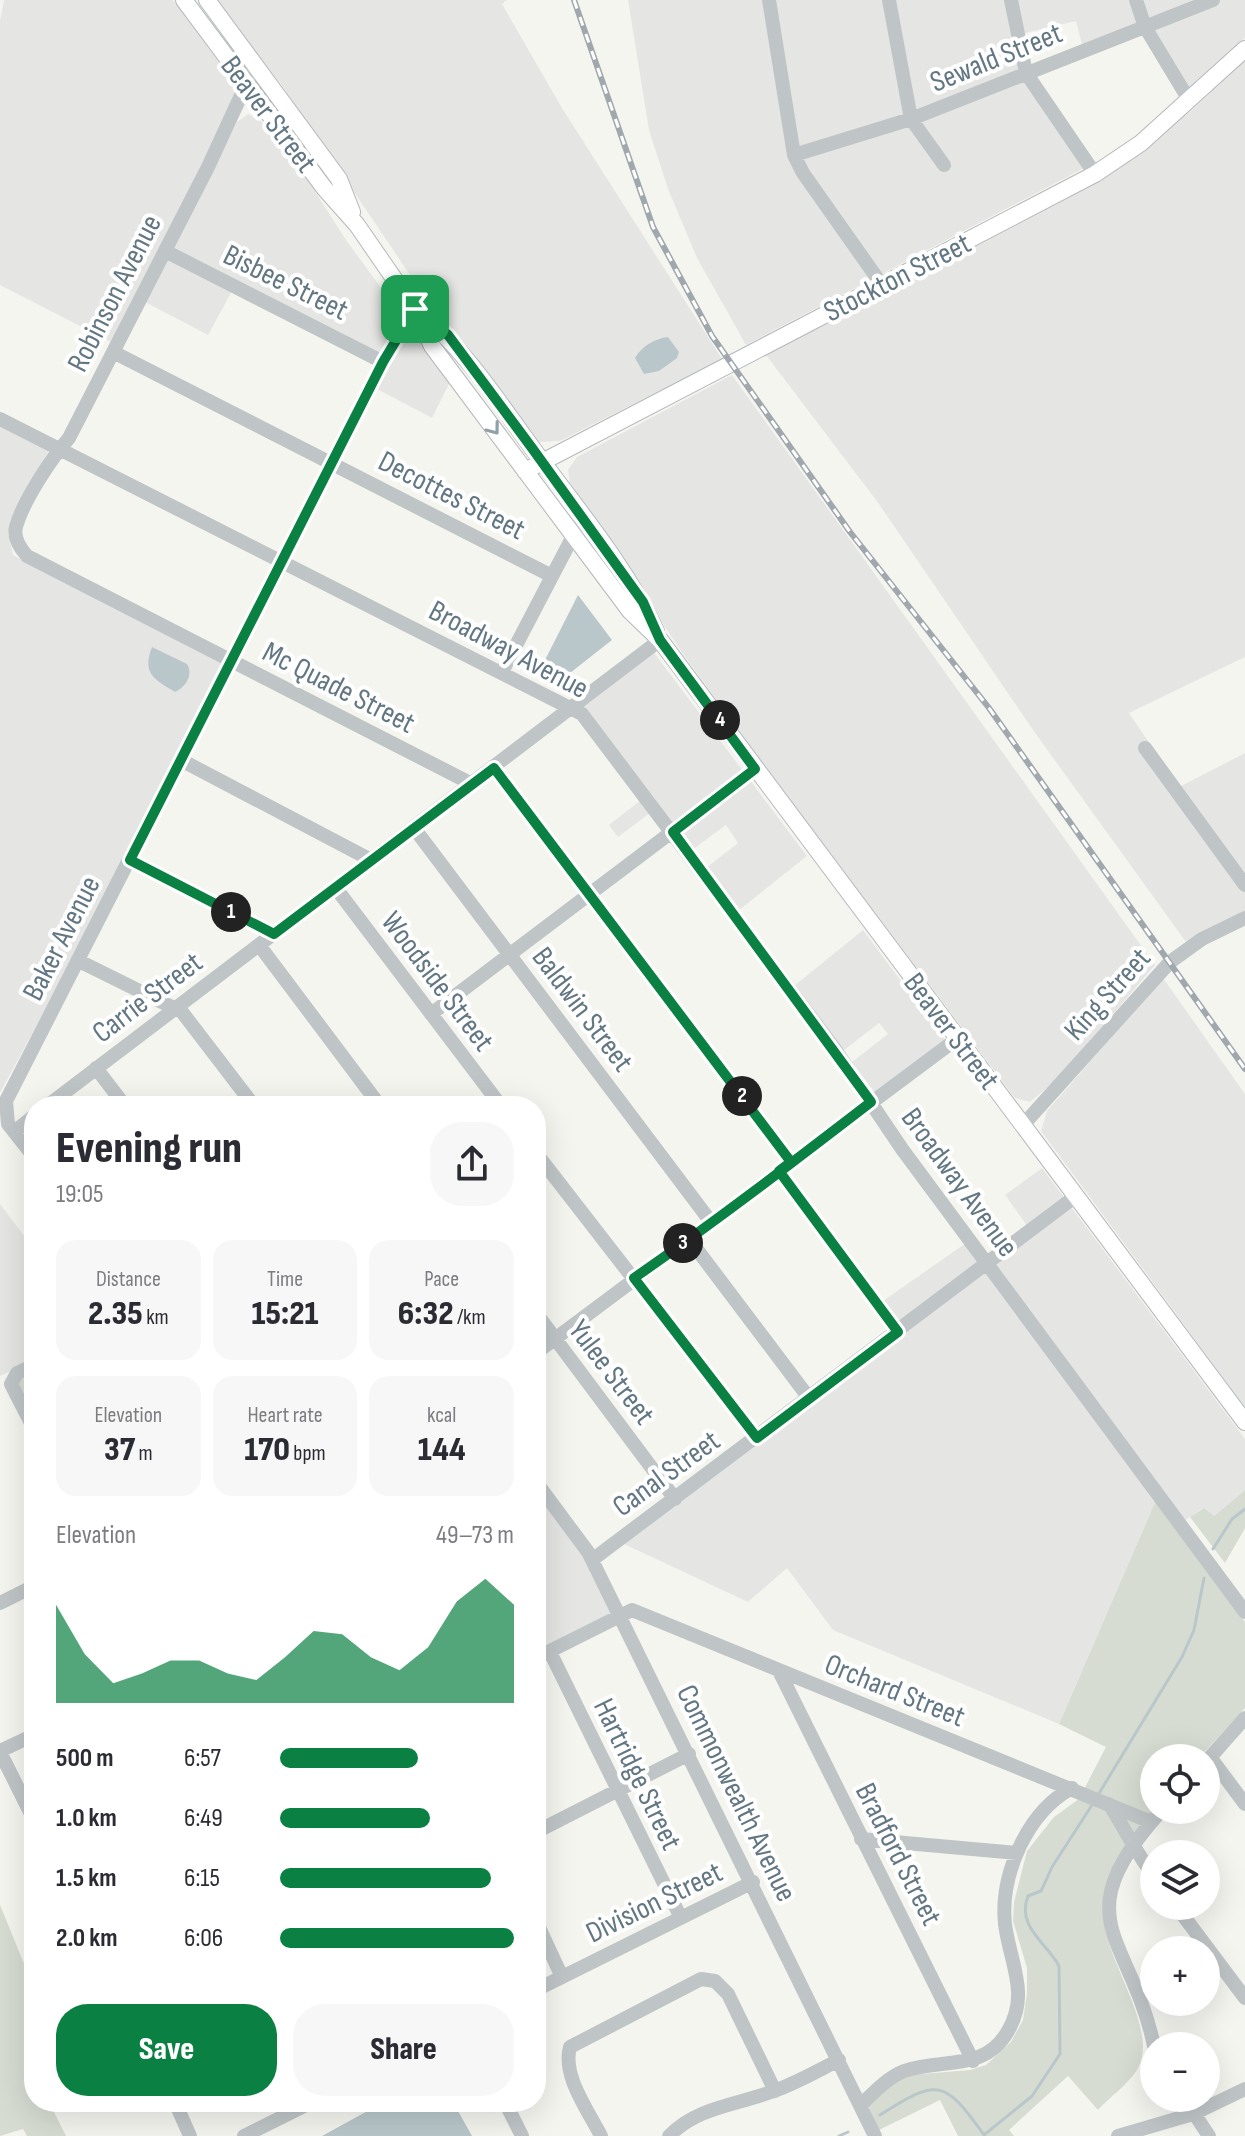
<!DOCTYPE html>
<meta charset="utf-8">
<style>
:root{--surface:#fff;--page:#f7f7f7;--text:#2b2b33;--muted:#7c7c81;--accent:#0b8043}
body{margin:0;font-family:"Sofia Sans Condensed",sans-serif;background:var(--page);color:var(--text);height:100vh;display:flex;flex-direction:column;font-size:30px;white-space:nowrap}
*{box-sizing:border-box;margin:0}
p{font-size:26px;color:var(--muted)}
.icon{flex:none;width:44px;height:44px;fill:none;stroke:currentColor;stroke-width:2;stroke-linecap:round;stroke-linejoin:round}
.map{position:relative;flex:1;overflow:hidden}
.panel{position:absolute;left:24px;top:1096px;width:522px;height:1016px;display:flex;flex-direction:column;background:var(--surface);border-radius:32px;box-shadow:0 8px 32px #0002}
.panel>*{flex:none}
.tools{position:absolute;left:1140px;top:1744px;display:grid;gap:16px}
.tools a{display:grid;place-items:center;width:80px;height:80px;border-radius:50%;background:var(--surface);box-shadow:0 8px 32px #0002;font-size:40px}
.pin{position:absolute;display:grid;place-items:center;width:68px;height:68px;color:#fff;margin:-34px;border-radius:16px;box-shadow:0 4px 12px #0006}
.km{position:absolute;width:40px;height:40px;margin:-20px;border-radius:50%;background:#222;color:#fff;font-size:22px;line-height:40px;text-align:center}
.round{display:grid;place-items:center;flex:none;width:84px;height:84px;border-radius:32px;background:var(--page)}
.summary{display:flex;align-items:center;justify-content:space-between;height:136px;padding:0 32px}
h1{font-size:44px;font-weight:800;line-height:60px}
.metrics{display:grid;grid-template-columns:repeat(3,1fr);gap:12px;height:136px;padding:8px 32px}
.metrics div{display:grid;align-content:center;border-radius:20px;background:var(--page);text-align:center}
.metrics b{font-size:34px;font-weight:800}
.metrics small{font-size:22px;font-weight:400}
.metrics p{font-size:22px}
.chart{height:224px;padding:16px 32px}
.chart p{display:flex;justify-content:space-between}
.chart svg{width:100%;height:144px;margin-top:8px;fill:var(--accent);opacity:.7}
.primary-button{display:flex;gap:16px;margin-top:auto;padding:16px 32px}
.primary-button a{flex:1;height:92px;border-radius:32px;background:var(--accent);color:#fff;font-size:32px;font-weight:800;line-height:92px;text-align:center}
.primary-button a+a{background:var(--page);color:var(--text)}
ul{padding:0 32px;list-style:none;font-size:26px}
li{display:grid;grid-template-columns:128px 96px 1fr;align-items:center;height:60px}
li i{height:20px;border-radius:10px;background:var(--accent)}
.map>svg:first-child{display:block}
.built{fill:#e5e6e4}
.green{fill:#d6dcd1}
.water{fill:#b9c7cb}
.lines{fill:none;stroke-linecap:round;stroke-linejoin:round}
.stream{stroke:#b9c7cb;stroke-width:3}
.major-casing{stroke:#b3b8bb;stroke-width:18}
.minor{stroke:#bfc5c7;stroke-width:14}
.major{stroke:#fff;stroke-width:16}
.rail-casing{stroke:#a0a8ad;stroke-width:6}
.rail{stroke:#fff;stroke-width:3;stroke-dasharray:9;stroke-linecap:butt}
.oneway{stroke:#91a0a8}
.route-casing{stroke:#fff;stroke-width:16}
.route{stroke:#0b8043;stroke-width:10}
.labels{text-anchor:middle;stroke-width:8;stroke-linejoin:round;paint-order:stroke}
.street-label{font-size:30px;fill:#627783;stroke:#fff}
</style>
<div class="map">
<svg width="1245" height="2136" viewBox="0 0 1245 2136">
<rect width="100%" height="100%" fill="#f5f5f0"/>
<path class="built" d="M4,0H173L235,84L236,95L113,343L0,285V21Z
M215,0H507L502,4L562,108L722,359L560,441L537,442L408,272L281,84Z
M628,0H1245V38L1182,96L1137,24L1082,45L1076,21L1013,36L1086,167L746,345L697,258L668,189L649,130Z
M1245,61V657L1129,713L1179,787L1245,753V912L1186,942L1033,730L879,504L766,355L1114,171L1192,110Z
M248,114L264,123L300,168L346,240L450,382L432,418L377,389L385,371L232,291L208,335L145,302L237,122Z
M732,375L1155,965L1059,1078L1030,1102L1015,1098L764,765L683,654L570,484L568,470L577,457Z
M0,426L49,450L8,532L13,555L224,663L127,858L0,1093Z
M646,642L807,856L738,911L706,868L738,843L726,825L692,850L572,702Z
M641,800L650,813L618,837L609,825Z
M863,930L945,1040L875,1093L852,1062L888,1034L879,1023L843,1051L794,986Z
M1163,978L1245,1094V1407L1041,1131L1047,1111Z
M1042,1168L1245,1439V1490L1214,1516L1203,1508L1184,1521L989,1257L1028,1227L1005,1195Z
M0,1204L34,1249V1361L0,1376Z
M966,1243L1156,1500L1059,1724L833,1630L787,1568L748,1602L624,1544L906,1332L883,1301Z
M536,1493L581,1553L611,1614L536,1653Z"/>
<path class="green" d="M34,1361V1421L10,1372Z
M1245,1490V1528L1225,1563L1190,1517L1204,1508L1214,1516Z
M1156,1500L1245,1622V1708L1199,1758H1154C1154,1774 1157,1792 1154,1807C1149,1835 1108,1863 1103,1898C1095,1953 1163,2026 1137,2070C1128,2084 1110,2097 1098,2110L1068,2076L1009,2130L1014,2136H958L940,2100L879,2130L863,2094L898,2076L970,2070L986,2065L1011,2042L1023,2020L1027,1993V1968L1013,1921L1014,1902L1027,1851L1054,1817L1079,1799L1106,1747L1059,1724Z
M0,1905L34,1988V2102H49L66,2136H27L23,2129L0,2136Z"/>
<path class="water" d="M668,337L679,352L677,358L659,371L644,374L635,358C641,347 655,338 668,337Z
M578,595L612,640L570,673H561L545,660Z
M152,647L187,664C194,675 185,688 175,692C153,679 142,673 152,647Z
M384,2102H453L472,2136H322Z"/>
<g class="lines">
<path class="stream" d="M1213,1549L1232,1519L1245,1509
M1098,1795L1182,1657L1194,1630L1204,1578
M880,2115C938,2078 944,2079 984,2135
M984,2135L1032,2096L1060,2054L1059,1966C1047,1943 1016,1927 1028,1896L1041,1891L1052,1867L1092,1805
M839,2136L848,2132"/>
<g class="major-casing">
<path id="major" d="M184,0L325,189L357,225L415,309L432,346L574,536L630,611L660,640L1245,1422
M207,0L339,179L352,212
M418,311C466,350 499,403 536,453C578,510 626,567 656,631
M525,471L1095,174L1141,143L1245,49"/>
</g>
<path class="minor" d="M769,0L794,155L803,173L882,285
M889,0L911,119L944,165
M1011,0L1026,73L1095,174
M1136,0L1145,27L1189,100
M250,76L208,167L69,438C51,459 23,501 16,527C13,538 20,548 27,556L472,784
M794,155L911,119L1213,0
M165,251L383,362
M113,352L552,576
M0,419L582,714L834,1048L902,1149L1245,1612
M502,672L583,517
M1145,748L1245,885
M181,760L371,860
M494,768L791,1162
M414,828L711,1222
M130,860L274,934
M335,887L501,1106
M259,945L380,1106
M79,961L182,1012L254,1106
M431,1014L755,769
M96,1068L125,1106
M47,1106L660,640
M1023,1125L1170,962L1202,939L1245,918
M14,1132L34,1116
M536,1153L757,1438
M34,1157L8,1124L6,1101L383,362L415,309
M779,1171L898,1332
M689,1239L809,1398
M536,1313L675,1499
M536,1353L958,1038
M34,1365L17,1373L11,1384L34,1429
M536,1482L588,1552L875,2136
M592,1560L1076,1196
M0,1603L34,1586
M550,1652L681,1918
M536,1658L632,1610L1151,1822
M779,1671L973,2061
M0,1751L34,1735
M0,1752L34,1820
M1210,1757L1245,1804
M1206,1762L1245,1718
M1109,1804C1125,1829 1136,1853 1154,1876
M536,1832L689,1754
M861,1839L1017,1853
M1176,1906L1245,1998
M536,1921L562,1977
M536,1990L753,1882
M1154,2046C1130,1933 1062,1921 1162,1810
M1184,2098L1209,2136
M175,2102L190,2136
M505,2102L522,2136
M861,2105C874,2092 887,2078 904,2071C942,2058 985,2072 1008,2031C1030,1994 1010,1963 1005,1924C1000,1875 1027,1812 1072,1788
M244,2136L312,2102
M601,2136C588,2110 562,2076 570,2047L701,1979L715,1981L728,1994L775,2091
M669,2136C697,2107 736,2105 771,2092C795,2084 817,2071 839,2060
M1118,2136L1193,2114L1245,2089"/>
<use href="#major" class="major"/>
<g class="rail-casing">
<path id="rail" d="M574,0L653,227L712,336L850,532L989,708L1245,1069"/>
</g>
<use href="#rail" class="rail"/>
</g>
<defs><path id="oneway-chevron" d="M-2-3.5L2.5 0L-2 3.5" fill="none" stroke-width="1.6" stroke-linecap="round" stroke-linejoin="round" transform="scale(2)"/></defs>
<use class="oneway" href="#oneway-chevron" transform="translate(494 429) rotate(53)"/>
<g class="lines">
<g class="route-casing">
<path id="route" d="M415,309L383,362L130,860L274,934L494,768L791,1162L779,1171L898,1332L757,1438L634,1278C715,1222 793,1162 871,1102L673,832L755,769L660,640L643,602L532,448L448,335L415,309"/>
</g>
<use href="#route" class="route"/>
</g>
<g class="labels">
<g class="street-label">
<text transform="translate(996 57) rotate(-22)" y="10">Sewald Street</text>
<text transform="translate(269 114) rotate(53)" y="10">Beaver Street</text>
<text transform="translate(897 277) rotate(-27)" y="10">Stockton Street</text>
<text transform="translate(286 282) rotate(26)" y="10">Bisbee Street</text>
<text transform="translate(114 293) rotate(-63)" y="10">Robinson Avenue</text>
<text transform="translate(452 495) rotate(27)" y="10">Decottes Street</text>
<text transform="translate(509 649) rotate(28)" y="10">Broadway Avenue</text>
<text transform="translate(339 687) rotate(27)" y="10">Mc Quade Street</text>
<text transform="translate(61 938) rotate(-63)" y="10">Baker Avenue</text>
<text transform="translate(438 981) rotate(53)" y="10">Woodside Street</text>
<text transform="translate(1107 994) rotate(-48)" y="10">King Street</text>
<text transform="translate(147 997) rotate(-37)" y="10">Carrie Street</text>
<text transform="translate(583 1009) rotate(53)" y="10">Baldwin Street</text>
<text transform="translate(952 1031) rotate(53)" y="10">Beaver Street</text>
<text transform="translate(960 1182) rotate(54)" y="10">Broadway Avenue</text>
<text transform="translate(612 1372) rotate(53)" y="10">Yulee Street</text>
<text transform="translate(666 1473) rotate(-36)" y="10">Canal Street</text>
<text transform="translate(895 1690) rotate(22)" y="10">Orchard Street</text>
<text transform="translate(638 1774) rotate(64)" y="10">Hartridge Street</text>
<text transform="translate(737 1793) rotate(64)" y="10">Commonwealth Avenue</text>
<text transform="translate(899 1854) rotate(63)" y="10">Bradford Street</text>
<text transform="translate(654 1902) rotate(-26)" y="10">Division Street</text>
</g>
</g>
</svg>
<div class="tools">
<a><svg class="icon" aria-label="locate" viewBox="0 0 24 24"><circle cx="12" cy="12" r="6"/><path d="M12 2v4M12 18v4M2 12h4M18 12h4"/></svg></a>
<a><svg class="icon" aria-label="layers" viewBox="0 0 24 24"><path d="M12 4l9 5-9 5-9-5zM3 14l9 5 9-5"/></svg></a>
<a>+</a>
<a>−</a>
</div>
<div class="pin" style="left:415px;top:309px;background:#1e9e55"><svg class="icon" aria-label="arrive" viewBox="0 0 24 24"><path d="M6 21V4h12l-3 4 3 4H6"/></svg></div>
<b class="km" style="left:231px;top:912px">1</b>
<b class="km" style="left:742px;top:1096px">2</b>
<b class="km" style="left:683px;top:1243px">3</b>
<b class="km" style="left:720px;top:720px">4</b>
<section class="panel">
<div class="summary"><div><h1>Evening run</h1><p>19:05</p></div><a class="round"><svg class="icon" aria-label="share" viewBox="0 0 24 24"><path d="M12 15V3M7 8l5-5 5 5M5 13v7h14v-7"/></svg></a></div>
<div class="metrics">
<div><p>Distance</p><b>2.35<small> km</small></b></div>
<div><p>Time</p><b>15:21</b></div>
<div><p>Pace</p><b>6:32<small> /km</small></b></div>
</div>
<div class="metrics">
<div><p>Elevation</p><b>37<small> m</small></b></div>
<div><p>Heart rate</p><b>170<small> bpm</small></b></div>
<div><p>kcal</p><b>144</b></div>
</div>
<div class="chart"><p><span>Elevation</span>49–73 m</p>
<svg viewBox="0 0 160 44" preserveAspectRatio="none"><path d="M0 44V14L10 29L20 38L30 35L40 31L50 31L60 35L70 37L80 30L90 22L100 23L110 30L120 34L130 27L140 13L150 6L160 14V44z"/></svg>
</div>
<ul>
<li><b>500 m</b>6:57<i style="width:59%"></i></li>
<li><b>1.0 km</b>6:49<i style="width:64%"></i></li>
<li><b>1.5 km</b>6:15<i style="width:90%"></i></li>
<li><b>2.0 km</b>6:06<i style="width:100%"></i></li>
</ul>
<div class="primary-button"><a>Save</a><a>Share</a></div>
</section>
</div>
